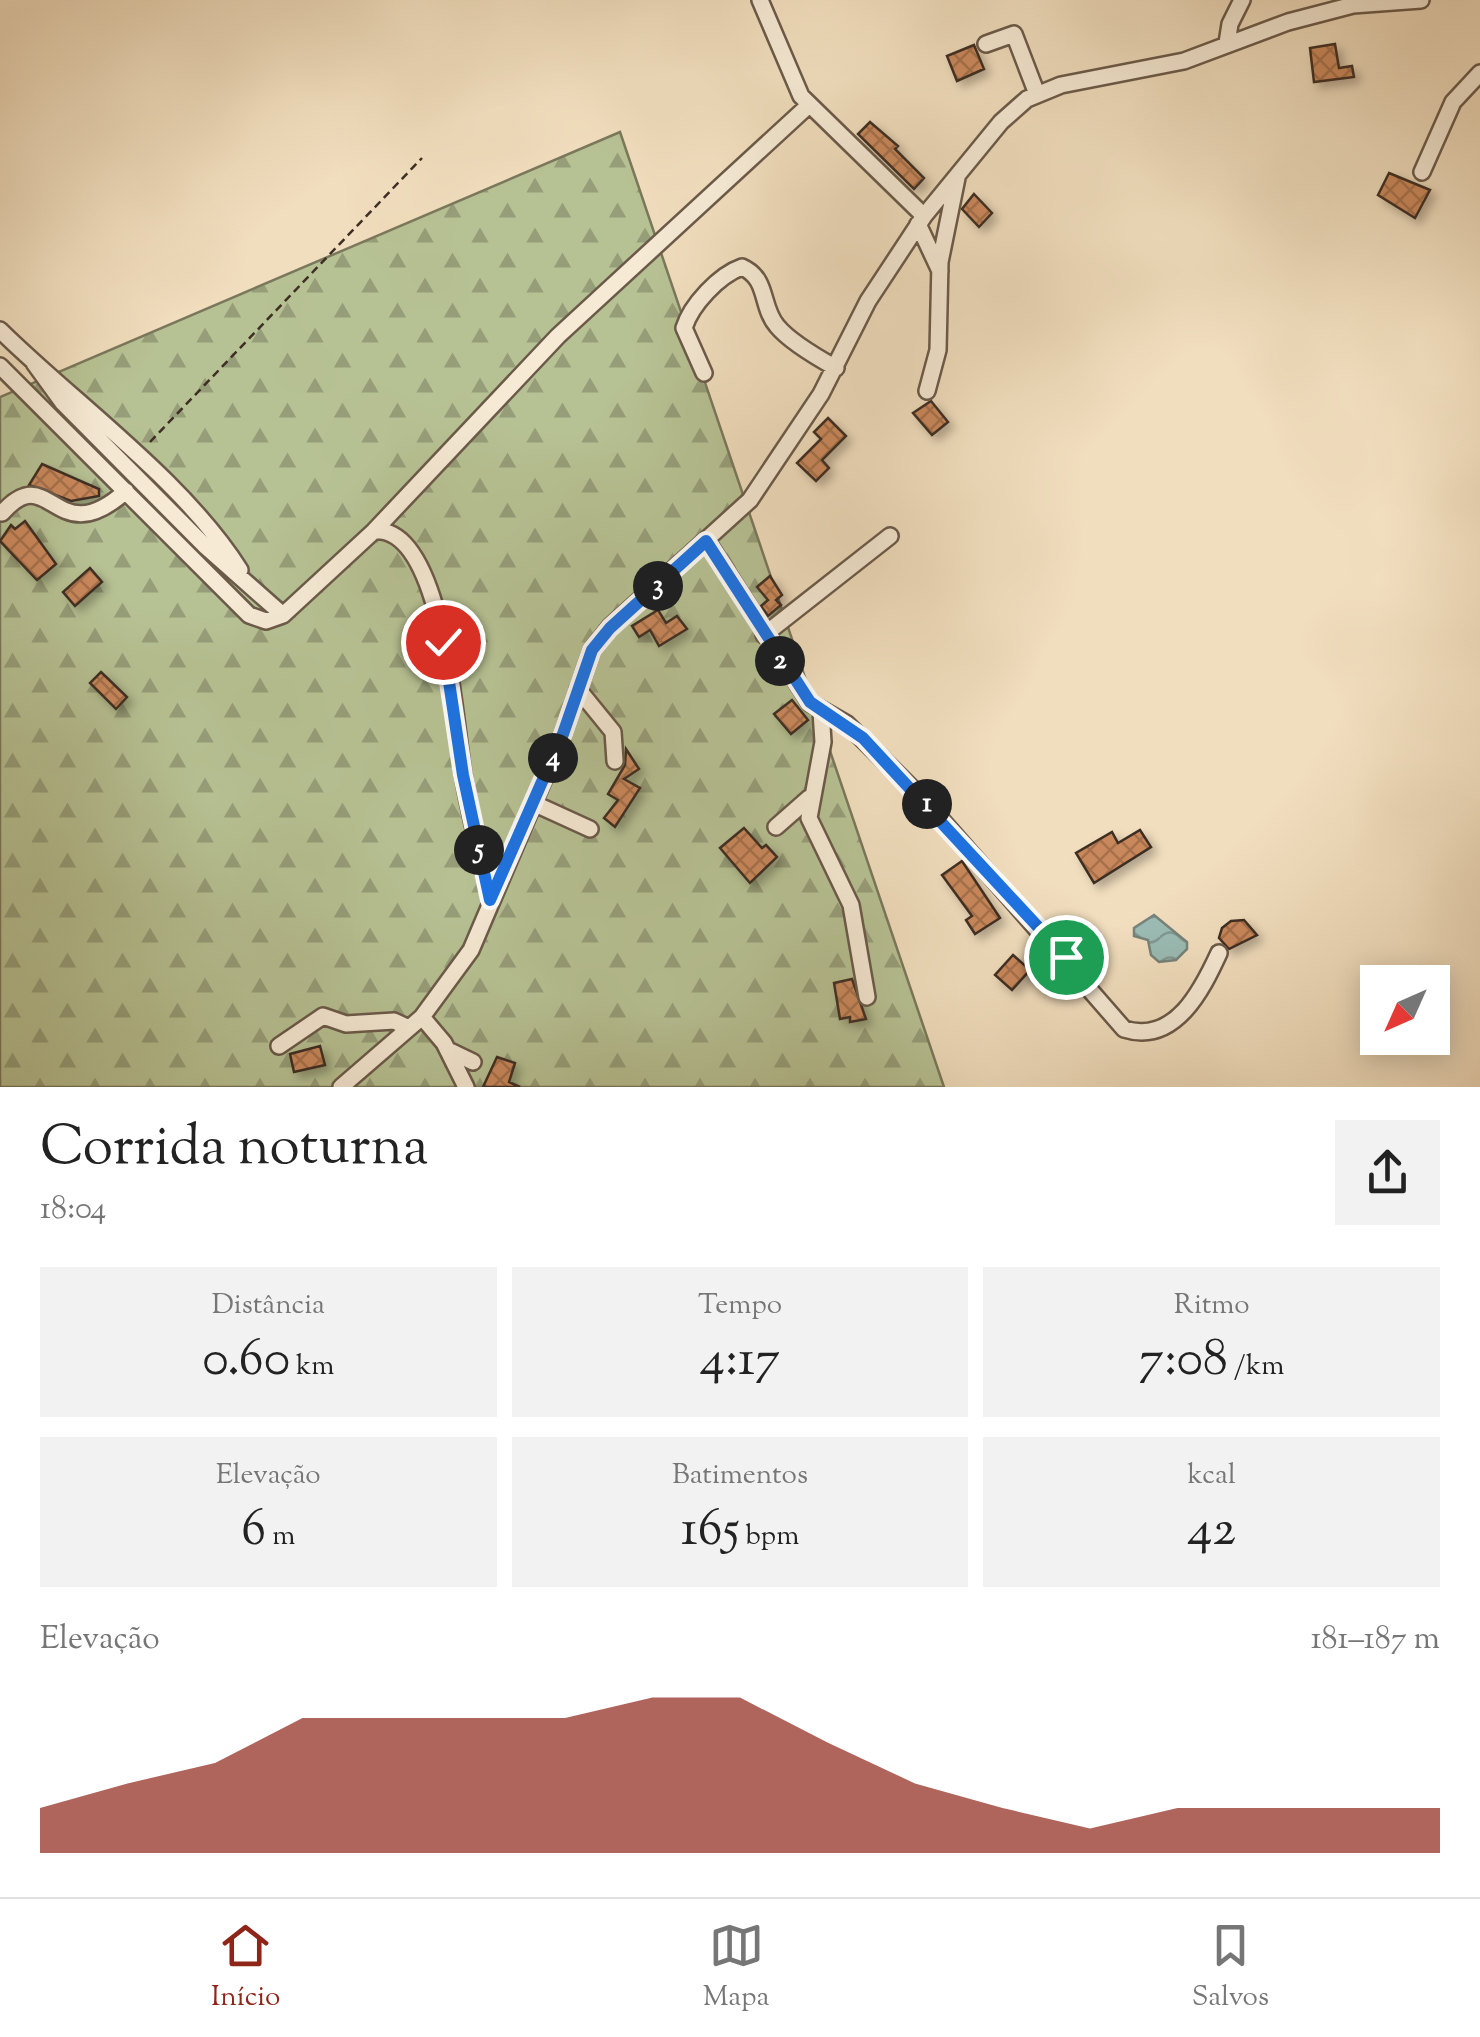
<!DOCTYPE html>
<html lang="pt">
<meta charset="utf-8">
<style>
:root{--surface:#fff;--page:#f2f2f2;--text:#222;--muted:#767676;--line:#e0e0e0;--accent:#8f2418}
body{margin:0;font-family:"Sorts Mill Goudy",serif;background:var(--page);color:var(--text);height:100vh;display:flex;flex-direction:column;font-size:38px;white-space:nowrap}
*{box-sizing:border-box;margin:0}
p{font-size:32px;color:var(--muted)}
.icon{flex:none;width:55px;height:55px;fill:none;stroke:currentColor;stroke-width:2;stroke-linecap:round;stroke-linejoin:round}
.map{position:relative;height:1087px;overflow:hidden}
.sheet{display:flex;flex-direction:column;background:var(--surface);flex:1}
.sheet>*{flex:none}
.needle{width:65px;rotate:225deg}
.controls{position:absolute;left:1360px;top:965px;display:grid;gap:20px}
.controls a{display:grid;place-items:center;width:90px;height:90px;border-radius:0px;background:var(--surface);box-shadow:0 5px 25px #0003;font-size:50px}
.pin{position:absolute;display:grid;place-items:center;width:85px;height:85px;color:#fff;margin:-42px;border:5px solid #fff;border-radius:50%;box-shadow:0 2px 10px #0007}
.km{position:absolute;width:50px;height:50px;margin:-25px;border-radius:50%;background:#222;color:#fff;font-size:28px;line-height:50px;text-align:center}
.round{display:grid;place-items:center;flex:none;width:105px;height:105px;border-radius:0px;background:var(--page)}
.head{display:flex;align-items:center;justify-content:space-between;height:170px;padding:0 40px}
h1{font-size:55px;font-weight:600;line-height:75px}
.stats{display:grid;grid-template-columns:repeat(3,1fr);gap:15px;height:170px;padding:10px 40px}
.stats div{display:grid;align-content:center;border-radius:0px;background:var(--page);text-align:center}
.stats b{font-size:50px;font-weight:600}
.stats small{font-size:28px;font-weight:400}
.stats p{font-size:28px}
.chart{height:280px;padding:20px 40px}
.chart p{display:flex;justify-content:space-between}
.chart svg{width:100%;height:180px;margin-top:10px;fill:var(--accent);opacity:.7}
.tabs{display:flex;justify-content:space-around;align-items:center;height:140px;border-top:2px solid var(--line);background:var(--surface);font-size:28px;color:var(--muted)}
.tabs a{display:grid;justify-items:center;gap:5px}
.tabs .active{color:var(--accent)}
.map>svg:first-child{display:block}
.forest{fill:url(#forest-firs);stroke:#7a785c;stroke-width:2.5}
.water{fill:url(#water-waves);stroke:#76837b;stroke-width:2.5}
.building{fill:url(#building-cross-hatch);stroke:#3e2e24;stroke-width:2.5;filter:url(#shadow)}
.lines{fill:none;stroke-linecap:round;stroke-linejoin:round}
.minor-casing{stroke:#6b5a4a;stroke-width:20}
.path{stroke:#3e2e24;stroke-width:2.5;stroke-dasharray:8 5;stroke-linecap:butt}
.minor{stroke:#f6ead5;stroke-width:15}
.route-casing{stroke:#fff;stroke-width:20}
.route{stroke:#1a73e8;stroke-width:12}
</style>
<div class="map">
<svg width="1480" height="1087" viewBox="0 0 1480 1087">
<defs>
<pattern id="forest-firs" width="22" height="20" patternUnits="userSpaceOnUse" patternTransform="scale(2.5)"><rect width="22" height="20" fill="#b7c294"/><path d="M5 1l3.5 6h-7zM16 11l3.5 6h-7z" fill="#969e79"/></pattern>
<pattern id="water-waves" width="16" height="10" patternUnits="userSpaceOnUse" patternTransform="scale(2.5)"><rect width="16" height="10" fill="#9bbcb5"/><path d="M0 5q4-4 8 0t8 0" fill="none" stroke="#809993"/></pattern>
<pattern id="building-cross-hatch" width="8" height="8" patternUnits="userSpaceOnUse" patternTransform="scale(2.5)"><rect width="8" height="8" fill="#c9885b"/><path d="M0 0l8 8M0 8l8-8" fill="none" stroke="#a5704b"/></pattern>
<filter id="shadow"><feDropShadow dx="5.5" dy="5.5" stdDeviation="5" flood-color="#0004"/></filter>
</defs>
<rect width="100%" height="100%" fill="#f1debe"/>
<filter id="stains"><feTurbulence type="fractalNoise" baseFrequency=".002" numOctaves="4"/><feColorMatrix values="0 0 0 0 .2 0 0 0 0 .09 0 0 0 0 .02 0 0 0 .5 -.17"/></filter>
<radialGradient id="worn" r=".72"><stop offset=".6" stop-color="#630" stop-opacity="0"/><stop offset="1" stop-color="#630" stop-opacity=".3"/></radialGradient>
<path class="forest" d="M620,132L944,1087H0V397Z"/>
<path class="water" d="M1154,915L1187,942V949L1176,960L1159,962L1151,955L1148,940L1134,936V928Z"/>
<path class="building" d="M1335,44L1339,68L1352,66L1354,77L1314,82L1310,48Z
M974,45L984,69L957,81L947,56Z
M870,122L898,146L895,149L924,178L914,189L858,134Z
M1389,173L1430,190L1415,218L1378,195Z
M974,194L992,213L979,227L962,209Z
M931,401L948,422L932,435L913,413Z
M828,418L846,436L822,460L829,468L816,481L797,463L821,439L814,432Z
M42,464L99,489V496L71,501L29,485Z
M25,521L56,564L37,580L0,541L11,525L15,529Z
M90,568L102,582L75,606L63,592Z
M770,576L782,595L776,600L781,605L768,616L761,606L768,600L757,587Z
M658,610L666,623L677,616L687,629L659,646L650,630L639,637L632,626Z
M101,672L127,697L116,709L90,683Z
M792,700L808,720L791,734L774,714Z
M626,749L639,769L624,779L640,788L615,827L604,818L618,800L608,794L625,765Z
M744,828L762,848L766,845L777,857L750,883L720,848Z
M1140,830L1151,847L1094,883L1076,853L1112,832L1118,843Z
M962,861L1000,918L975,934L966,920L972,916L942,875Z
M1244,920L1257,935L1229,949L1219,938L1222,928L1231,921Z
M1013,955L1030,970L1012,990L995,975Z
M852,979L866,1019L850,1022V1017L840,1019L834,983Z
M320,1046L325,1065L294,1072L290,1054Z
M497,1057L515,1063L509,1082L520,1087H483Z"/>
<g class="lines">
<g class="minor-casing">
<path id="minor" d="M760,0L801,96L924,216
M1227,43L1230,24L1242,0
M986,44L1014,34L1037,94
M1422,172L1453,102L1480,73
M918,224L940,271
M0,330C74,403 184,481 240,570
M34,363L63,403L206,547L283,615
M0,366L249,615L266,621L283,615L374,531L558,336L809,105
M704,373L684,328C691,305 719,275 742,267C769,279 760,306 777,326C790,342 818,358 836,368
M927,391L938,350L940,262L957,178
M2,513C51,458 54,555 126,491
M374,531C443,525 455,725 463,774C470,816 481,858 491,901
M707,541L810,703L847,724L926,802L1124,1029C1175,1045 1202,990 1219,953
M764,635L890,536
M578,689L613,732L615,761
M821,711L823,742L809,818L851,905L867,997
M533,803L590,829
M776,827L809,798
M422,1017L444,1043L466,1087
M279,1046L323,1016L346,1024L394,1021L409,1028
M448,1050L473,1062
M341,1087L422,1017L471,950L563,734L592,650L610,627L750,500L821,394L868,301L924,216L1001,122L1027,99L1061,85L1184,61L1288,22L1353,5L1421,0"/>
</g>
<path class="path" d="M150,442L422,158"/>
<use href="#minor" class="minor"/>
</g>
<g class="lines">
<g class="route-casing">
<path id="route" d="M443,642L463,775L490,900L563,734L592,650L610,628L706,541L810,702L863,738L1066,957"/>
</g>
<use href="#route" class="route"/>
</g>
<rect width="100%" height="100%" filter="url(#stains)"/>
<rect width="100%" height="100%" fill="url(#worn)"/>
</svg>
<div class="controls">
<a><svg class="needle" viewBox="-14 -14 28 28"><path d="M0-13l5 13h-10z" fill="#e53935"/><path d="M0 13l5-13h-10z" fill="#767676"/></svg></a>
</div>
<div class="pin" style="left:1066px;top:957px;background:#1e9e55"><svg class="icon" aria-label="arrive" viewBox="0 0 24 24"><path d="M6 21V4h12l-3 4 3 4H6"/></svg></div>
<div class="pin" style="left:443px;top:642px;background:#d93025"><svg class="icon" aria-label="check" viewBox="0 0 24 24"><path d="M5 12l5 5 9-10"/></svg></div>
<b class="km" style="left:927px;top:804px">1</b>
<b class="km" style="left:780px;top:661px">2</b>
<b class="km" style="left:658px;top:586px">3</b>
<b class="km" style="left:553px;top:758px">4</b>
<b class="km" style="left:479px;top:850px">5</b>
</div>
<section class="sheet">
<div class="head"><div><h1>Corrida noturna</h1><p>18:04</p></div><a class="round"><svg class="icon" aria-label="share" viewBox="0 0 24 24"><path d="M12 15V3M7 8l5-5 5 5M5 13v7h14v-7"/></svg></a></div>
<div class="stats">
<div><p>Distância</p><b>0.60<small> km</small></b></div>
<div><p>Tempo</p><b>4:17</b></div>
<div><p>Ritmo</p><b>7:08<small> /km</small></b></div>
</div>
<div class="stats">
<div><p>Elevação</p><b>6<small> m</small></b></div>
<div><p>Batimentos</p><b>165<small> bpm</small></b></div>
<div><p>kcal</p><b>42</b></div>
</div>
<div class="chart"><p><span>Elevação</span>181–187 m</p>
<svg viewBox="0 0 160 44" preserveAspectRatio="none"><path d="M0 44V33L10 27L20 22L30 11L40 11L50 11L60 11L70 6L80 6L90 17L100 27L110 33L120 38L130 33L140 33L150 33L160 33V44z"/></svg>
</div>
</section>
<nav class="tabs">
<a class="active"><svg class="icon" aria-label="home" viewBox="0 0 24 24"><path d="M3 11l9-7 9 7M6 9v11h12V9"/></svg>Início</a>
<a><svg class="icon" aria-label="map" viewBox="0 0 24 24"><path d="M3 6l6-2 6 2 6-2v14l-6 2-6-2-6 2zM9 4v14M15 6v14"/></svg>Mapa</a>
<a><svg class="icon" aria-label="saved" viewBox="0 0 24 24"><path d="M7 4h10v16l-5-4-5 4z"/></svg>Salvos</a>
</nav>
